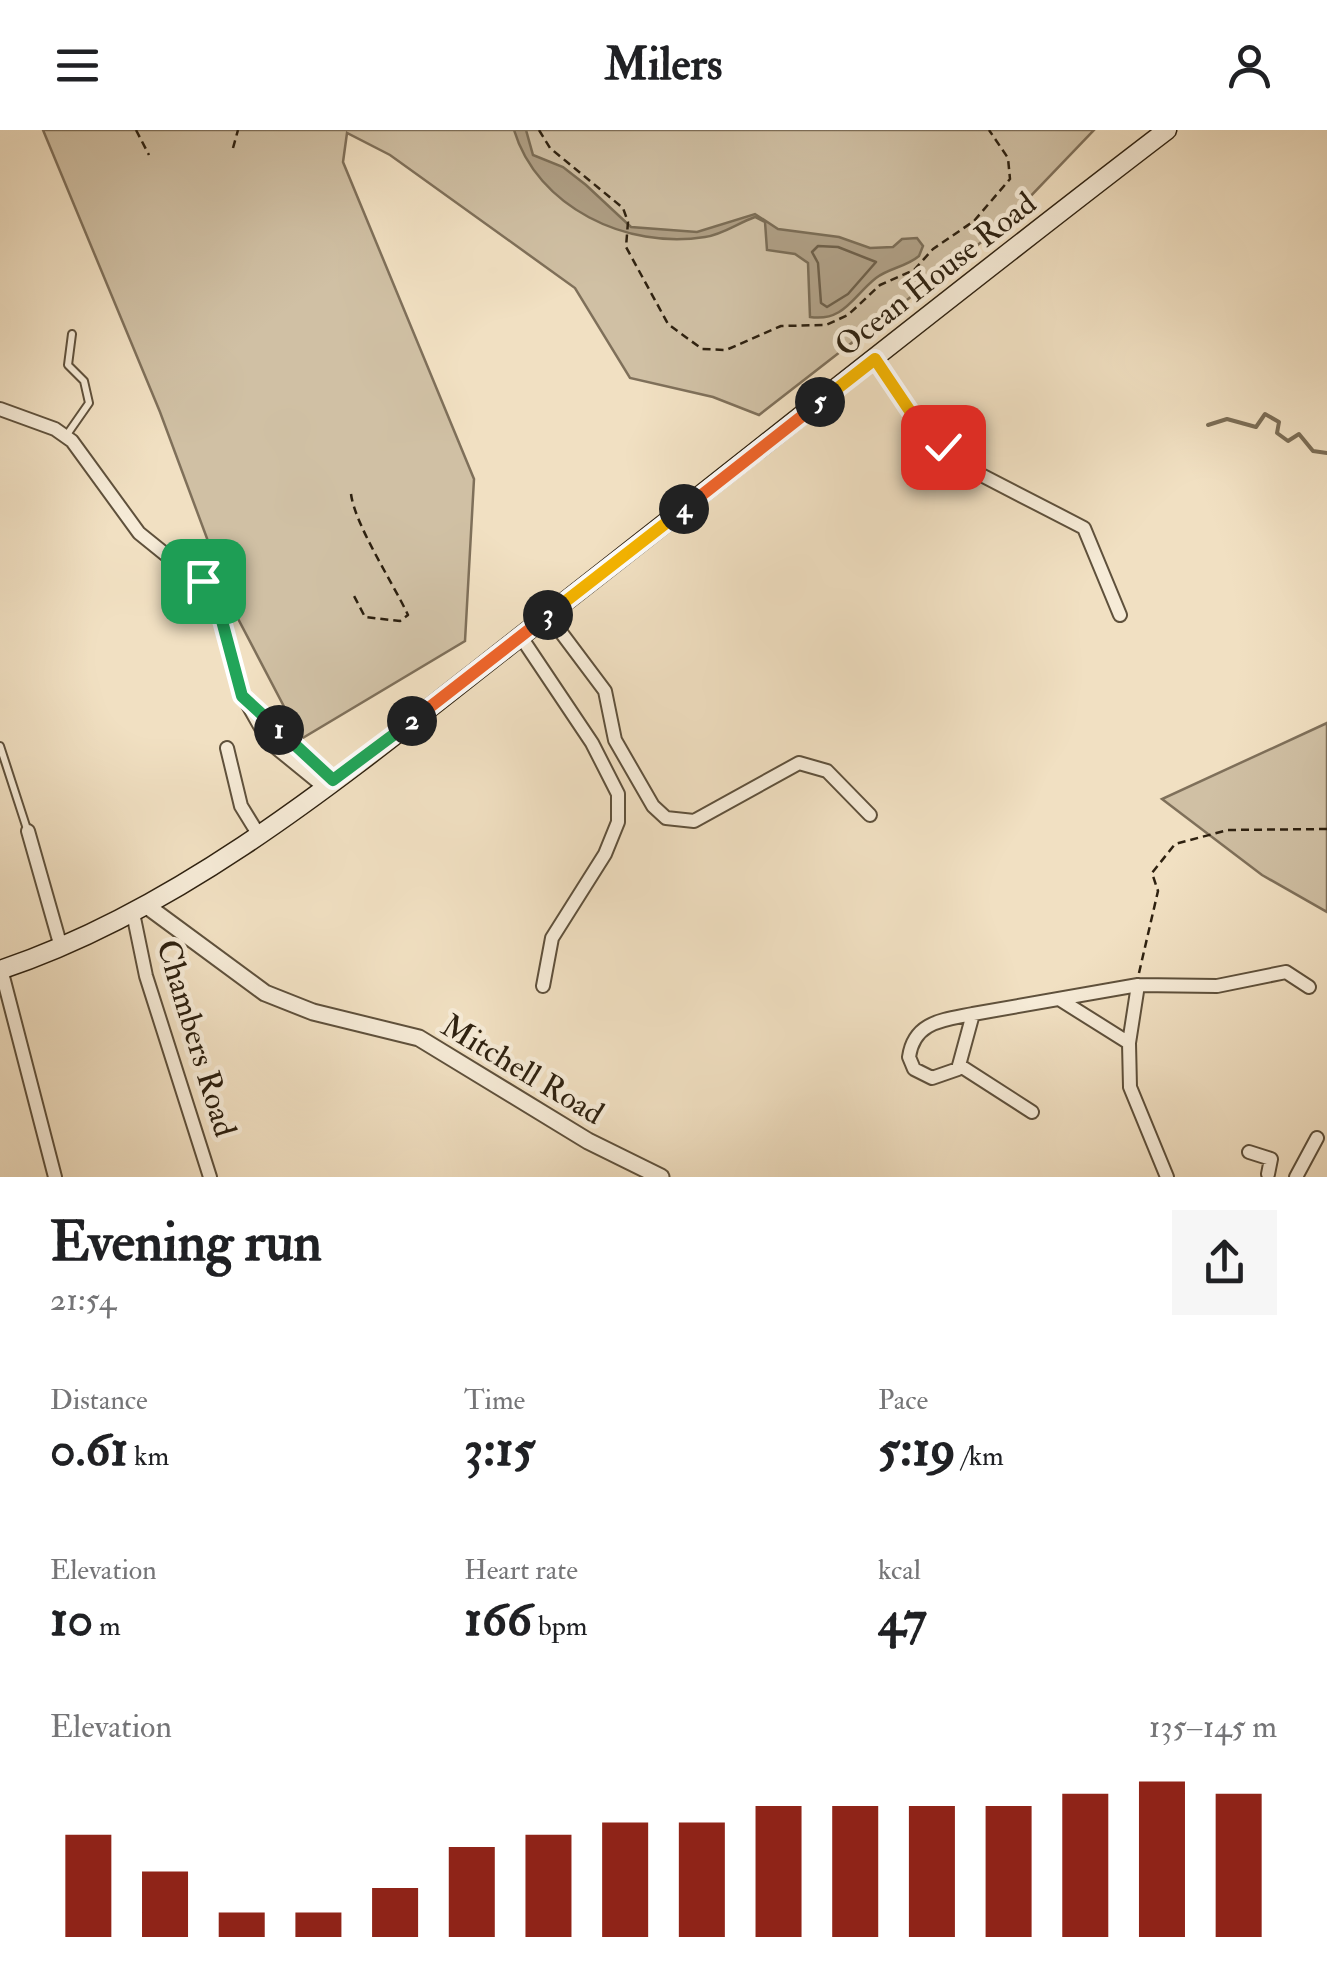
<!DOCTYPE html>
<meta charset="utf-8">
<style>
:root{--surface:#fff;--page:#f6f6f6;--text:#202124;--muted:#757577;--accent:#8f2418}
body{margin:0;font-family:"IM FELL Double Pica",serif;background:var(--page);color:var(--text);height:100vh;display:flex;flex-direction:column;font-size:38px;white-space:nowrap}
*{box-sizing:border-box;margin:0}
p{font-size:32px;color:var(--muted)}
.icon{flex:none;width:55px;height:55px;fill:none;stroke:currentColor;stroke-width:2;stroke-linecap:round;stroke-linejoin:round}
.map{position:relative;height:1047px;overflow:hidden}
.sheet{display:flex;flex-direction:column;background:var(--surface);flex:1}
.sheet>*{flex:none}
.pin{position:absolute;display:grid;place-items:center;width:85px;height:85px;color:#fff;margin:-42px;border-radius:20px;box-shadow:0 5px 15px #0006}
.km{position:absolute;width:50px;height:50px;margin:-25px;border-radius:50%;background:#222;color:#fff;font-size:28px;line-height:50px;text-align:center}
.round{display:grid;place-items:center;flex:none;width:105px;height:105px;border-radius:0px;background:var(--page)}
.head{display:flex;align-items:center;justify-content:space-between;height:170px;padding:0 50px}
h1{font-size:55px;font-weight:700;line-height:75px}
.metrics{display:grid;grid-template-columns:repeat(3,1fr);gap:15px;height:170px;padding:10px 50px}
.metrics div{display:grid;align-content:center}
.metrics b{font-size:50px;font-weight:700}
.metrics small{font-size:28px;font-weight:400}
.metrics p{font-size:28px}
.chart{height:280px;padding:20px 50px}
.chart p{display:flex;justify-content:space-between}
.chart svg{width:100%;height:180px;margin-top:10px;stroke:var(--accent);stroke-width:6}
header{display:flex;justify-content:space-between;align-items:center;height:130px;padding:0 50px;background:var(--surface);font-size:45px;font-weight:700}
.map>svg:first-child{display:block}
.green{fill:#d0c0a4;stroke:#7f705a;stroke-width:2.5}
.water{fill:#af9f85;stroke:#7b6d56;stroke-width:2.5}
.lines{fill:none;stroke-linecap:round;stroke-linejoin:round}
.shore{stroke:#6e604a;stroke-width:2.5}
.stream{stroke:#7b6d56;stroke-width:4}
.service-casing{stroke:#5f513c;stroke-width:10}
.minor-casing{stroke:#5f513c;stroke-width:16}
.tertiary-casing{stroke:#5f513c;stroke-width:19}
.secondary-casing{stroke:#2e2110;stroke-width:21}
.path{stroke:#2e2110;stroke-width:2.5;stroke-dasharray:8 5;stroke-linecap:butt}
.service{stroke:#f6ebd7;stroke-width:6}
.minor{stroke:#f6ebd7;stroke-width:12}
.tertiary{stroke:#f6ebd7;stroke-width:15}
.secondary{stroke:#f6ebd7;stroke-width:18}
.split-1-casing{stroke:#fff;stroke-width:20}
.split-2-casing{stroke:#fff;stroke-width:20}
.split-3-casing{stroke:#fff;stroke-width:20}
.split-4-casing{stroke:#fff;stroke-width:20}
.split-5-casing{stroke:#fff;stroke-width:20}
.split-6-casing{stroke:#fff;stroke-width:20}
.split-1{stroke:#22a559;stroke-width:12}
.split-2{stroke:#22a559;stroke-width:12}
.split-3{stroke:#f0652b;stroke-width:12}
.split-4{stroke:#f5b400;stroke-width:12}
.split-5{stroke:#f0652b;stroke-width:12}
.split-6{stroke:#f5b400;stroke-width:12}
.labels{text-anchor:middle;stroke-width:9;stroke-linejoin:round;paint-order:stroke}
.street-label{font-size:32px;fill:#2e2110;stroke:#f6ebd7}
</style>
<header><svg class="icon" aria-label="menu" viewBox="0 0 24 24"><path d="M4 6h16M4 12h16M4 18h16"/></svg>Milers<svg class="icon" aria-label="person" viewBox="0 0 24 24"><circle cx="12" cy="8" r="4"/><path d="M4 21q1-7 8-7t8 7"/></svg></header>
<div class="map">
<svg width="1327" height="1047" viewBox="0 0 1327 1047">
<rect width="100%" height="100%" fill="#f1e0c2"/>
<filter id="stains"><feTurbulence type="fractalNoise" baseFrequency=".002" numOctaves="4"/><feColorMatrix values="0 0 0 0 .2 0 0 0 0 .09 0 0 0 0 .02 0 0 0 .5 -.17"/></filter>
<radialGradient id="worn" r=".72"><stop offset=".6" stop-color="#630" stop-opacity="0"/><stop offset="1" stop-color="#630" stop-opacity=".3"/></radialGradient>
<path class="green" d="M43,0H1094L1002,96L759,285L713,267L630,248L575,158L390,25L347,3L343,32L474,349L465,511L301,609L234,481L160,282Z
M1327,593V782L1262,745L1162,669Z"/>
<path class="water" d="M514,0H526L533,25L563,37L586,55L631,97L697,102L755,84L778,99L839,107L870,118L893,117L902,109L917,108L923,116L919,126C906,137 889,138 876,148C853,166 844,192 810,187L808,133L795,124L767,120L765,92L755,87C738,93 722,105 705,107C627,120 537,77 514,0Z"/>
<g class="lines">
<path class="shore" d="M818,116L838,117L876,132L848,164L827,177L821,173L818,133L812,122Z"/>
<path class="stream" d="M1208,295L1227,289L1256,297L1265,284L1279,292L1277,303L1288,311L1299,304L1313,321L1327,323"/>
<g class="service-casing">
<path id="service" d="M66,306L89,273L84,251L68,235L72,204
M0,616L27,699"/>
</g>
<g class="minor-casing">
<path id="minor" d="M875,229L918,293L962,335L1084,398L1120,485
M0,279L55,299L72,311L139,403L212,462L243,566L269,612L323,656
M548,485L605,561L615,610L653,676L666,688L694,691L799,633L827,641L870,685
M521,507L592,613L618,664V692L605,724L552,808L543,856
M252,574L333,650
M227,618L241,676L257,702
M28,701L61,817
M133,783L146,846L210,1047
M1,839L55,1047
M1138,855L1129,913L1130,957L1167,1047
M1059,869L1129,913
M973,884C944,890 914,891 909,927L914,939L932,948L958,939L973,884L1138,855L1217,856L1286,842L1309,857
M959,935L1032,982
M1249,1022L1271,1029L1268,1044
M1296,1047L1317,1008"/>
</g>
<g class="tertiary-casing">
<path id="tertiary" d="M147,776L265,863L313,882L419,908L588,1011L661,1047"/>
</g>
<g class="secondary-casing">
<path id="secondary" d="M0,840C193,776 366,627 525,503C739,336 951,165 1167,0"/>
</g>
<path class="path" d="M136,0L149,25
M539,0L550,18L623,78L628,92L626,117L668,194L702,219L726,220L781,196L826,195L848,185L880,155L914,140L933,119L974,91L1010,49L1008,28L989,0
M233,18L238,0
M351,364C355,395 393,453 408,485L400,491L365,487L353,464
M1139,843L1158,761L1152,743L1175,714L1228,700L1327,699"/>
<use href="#service" class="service"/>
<use href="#minor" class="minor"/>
<use href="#tertiary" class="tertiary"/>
<use href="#secondary" class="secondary"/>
</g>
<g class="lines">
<g class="split-1-casing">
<path id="split-1" d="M203,451L217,472L242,566L279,600"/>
</g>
<g class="split-2-casing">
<path id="split-2" d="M279,600L333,650L412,591"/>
</g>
<g class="split-3-casing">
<path id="split-3" d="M412,591L548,485"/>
</g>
<g class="split-4-casing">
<path id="split-4" d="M548,485L684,379"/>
</g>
<g class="split-5-casing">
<path id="split-5" d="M684,379L820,272"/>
</g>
<g class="split-6-casing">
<path id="split-6" d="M820,272L875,229L918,293L943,317"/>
</g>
<use href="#split-1" class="split-1"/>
<use href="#split-2" class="split-2"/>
<use href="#split-3" class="split-3"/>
<use href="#split-4" class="split-4"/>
<use href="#split-5" class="split-5"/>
<use href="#split-6" class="split-6"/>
</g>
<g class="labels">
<g class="street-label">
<text transform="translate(935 144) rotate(-38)" y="11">Ocean House Road</text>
<text transform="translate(197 908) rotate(73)" y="11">Chambers Road</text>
<text transform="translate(523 939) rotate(31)" y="11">Mitchell Road</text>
</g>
</g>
<rect width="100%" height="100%" filter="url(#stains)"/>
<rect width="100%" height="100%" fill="url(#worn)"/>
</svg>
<div class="pin" style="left:203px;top:451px;background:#1e9e55"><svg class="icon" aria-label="arrive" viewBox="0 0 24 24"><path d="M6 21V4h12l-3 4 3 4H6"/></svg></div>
<div class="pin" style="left:943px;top:317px;background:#d93025"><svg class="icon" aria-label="check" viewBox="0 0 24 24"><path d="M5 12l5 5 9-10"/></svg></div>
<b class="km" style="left:279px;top:600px">1</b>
<b class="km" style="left:412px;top:591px">2</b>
<b class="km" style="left:548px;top:485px">3</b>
<b class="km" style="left:684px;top:379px">4</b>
<b class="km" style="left:820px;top:272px">5</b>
</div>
<section class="sheet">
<div class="head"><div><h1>Evening run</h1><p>21:54</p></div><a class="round"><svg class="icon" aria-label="share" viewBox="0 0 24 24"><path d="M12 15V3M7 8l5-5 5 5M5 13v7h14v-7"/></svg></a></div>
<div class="metrics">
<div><p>Distance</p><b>0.61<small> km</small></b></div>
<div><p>Time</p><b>3:15</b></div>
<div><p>Pace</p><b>5:19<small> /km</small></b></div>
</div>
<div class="metrics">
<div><p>Elevation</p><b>10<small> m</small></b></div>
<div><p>Heart rate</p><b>166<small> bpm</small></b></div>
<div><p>kcal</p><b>47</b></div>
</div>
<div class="chart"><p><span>Elevation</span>135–145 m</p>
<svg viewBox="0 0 160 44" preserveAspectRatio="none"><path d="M5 44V19M15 44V28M25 44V38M35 44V38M45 44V32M55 44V22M65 44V19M75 44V16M85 44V16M95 44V12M105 44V12M115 44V12M125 44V12M135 44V9M145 44V6M155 44V9"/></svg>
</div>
</section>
